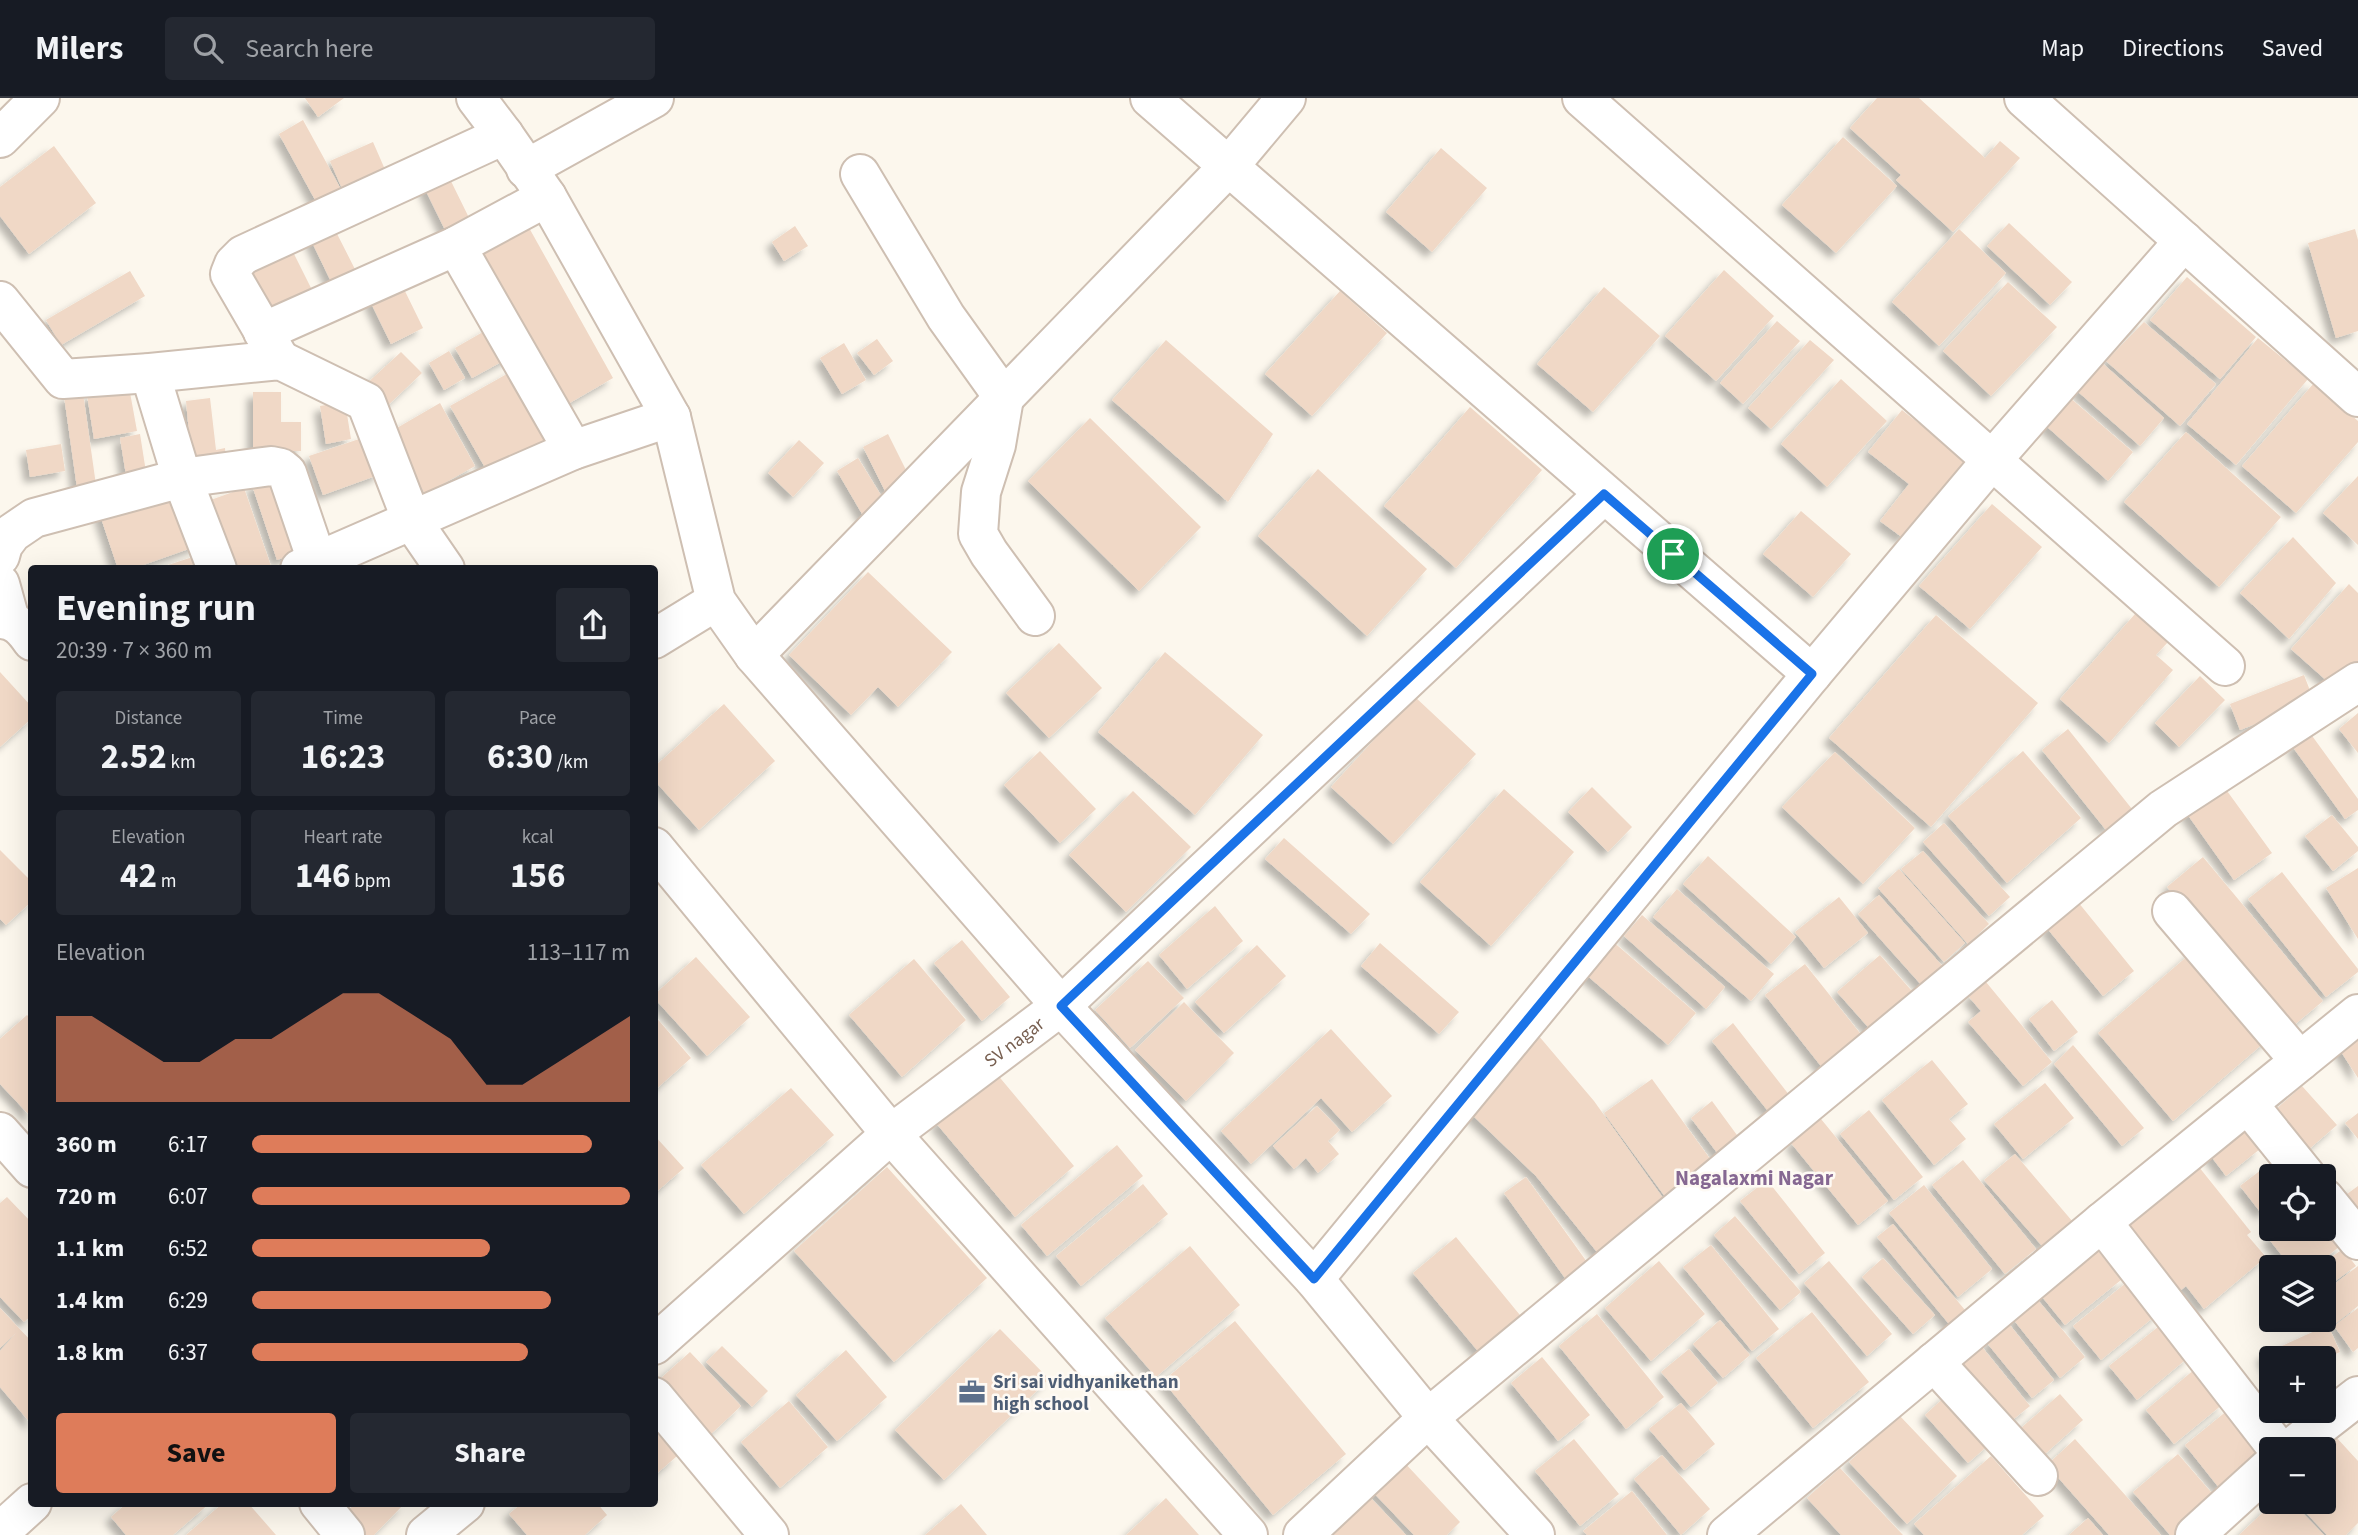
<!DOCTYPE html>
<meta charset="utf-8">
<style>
:root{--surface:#171b24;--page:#242831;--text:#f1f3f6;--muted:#9ea1a6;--line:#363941;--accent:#de7c5a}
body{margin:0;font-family:"Source Sans 3",sans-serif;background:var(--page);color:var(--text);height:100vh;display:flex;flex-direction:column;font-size:26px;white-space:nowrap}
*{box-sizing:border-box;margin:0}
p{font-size:23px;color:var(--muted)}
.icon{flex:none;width:38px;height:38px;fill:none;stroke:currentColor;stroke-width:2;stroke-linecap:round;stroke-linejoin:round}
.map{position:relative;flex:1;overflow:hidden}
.side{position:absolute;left:28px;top:467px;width:630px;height:942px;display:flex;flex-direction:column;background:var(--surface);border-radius:7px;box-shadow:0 7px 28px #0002}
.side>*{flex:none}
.tools{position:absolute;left:2259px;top:1066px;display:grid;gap:14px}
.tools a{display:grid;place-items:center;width:77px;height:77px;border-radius:7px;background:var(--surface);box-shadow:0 7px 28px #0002;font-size:35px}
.pin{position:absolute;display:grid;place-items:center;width:60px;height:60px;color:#fff;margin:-30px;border:4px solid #fff;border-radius:50%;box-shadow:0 2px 7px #0007}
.round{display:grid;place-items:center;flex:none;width:74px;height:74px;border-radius:7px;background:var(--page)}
.summary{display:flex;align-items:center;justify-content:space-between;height:119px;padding:0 28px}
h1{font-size:38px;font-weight:700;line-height:52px}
.figures{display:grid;grid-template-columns:repeat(3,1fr);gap:10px;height:119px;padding:7px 28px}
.figures div{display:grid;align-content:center;border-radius:7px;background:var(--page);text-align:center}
.figures b{font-size:35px;font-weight:700}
.figures small{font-size:19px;font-weight:400}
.figures p{font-size:19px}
.chart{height:196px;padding:14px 28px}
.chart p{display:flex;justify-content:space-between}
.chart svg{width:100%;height:126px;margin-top:7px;fill:var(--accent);opacity:.7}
.primary-button{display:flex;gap:14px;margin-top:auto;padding:14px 28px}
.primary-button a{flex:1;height:80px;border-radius:7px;background:var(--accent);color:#111;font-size:28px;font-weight:700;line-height:80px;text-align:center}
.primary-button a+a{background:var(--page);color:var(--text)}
ul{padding:0 28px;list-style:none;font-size:23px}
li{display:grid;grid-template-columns:112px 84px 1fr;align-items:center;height:52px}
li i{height:18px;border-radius:9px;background:var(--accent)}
header{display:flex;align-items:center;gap:42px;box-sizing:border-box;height:98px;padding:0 35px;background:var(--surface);border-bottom:2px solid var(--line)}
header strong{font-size:33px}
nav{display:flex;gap:38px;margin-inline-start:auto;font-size:24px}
.search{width:490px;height:63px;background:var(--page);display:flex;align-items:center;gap:18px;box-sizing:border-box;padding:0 24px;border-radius:7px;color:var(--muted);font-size:26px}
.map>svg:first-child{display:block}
.building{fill:#f0d8c6;filter:url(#shadow)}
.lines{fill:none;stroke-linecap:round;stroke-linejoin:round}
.minor-casing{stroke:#cebfb2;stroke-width:42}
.minor{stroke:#fff;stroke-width:38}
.route-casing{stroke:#fff;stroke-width:14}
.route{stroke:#1a73e8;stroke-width:9}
.labels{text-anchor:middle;stroke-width:5;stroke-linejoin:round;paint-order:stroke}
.street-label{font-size:19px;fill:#775f50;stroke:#fefaf4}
.service-label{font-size:19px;font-weight:bold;fill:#4e5e75;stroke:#fefaf4;text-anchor:start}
.neighbourhood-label{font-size:21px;font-weight:bold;fill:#866892;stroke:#fefaf4}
</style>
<header>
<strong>Milers</strong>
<div class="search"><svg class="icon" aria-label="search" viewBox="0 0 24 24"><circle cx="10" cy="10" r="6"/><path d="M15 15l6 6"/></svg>Search here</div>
<nav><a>Map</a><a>Directions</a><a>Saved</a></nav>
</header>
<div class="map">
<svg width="2358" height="1437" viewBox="0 0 2358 1437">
<defs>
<filter id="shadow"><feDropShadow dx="-6" dy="6" stdDeviation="3.5" flood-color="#0004"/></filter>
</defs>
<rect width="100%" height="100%" fill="#fcf7ed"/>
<path class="building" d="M305,0H344L318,19Z
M1877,0H1919L1985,60L2000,43L2020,60L1953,134L1896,82L1901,77L1850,30Z
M303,22L343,95L319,109L279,36Z
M1843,39L1897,88L1836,155L1782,107Z
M373,44L390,83L347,102L330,63Z
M54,48L96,105L29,156L0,118V89Z
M1441,50L1487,90L1432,154L1386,114Z
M446,73L474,130L450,142L422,85Z
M523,119L613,280L554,314L463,152Z
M2009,125L2072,184L2050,207L1987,148Z
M332,126L361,183L337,196L309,138Z
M795,128L808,148L784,163L772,144Z
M1959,131L2006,175L1939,248L1892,204Z
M2355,131L2358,142V233L2336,240L2308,145Z
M290,148L315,198L268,221L243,172Z
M1724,172L1774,218L1716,283L1665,238Z
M130,173L145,198L61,247L46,222Z
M2187,179L2256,239L2220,281L2150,222Z
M2008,184L2057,229L1991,298L1943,253Z
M401,185L423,230L391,246L369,201Z
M1604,189L1660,238L1593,314L1537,266Z
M1340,193L1387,235L1312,318L1265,276Z
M1777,223L1800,243L1743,306L1720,285Z
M2144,224L2216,286L2180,328L2106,263Z
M497,226L514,257L472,280L455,250Z
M2258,240L2308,281L2236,367L2187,326Z
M877,241L893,263L874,277L857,255Z
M1166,242L1273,336L1228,404L1112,302Z
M1810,242L1834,262L1771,331L1748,310Z
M844,245L866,282L842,296L820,260Z
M449,253L465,280L444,292L429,265Z
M401,254L422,275L384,311L363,289Z
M2101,264L2164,320L2140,348L2076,292Z
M514,272L554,345L491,380L450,308Z
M1841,281L1887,323L1827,389L1781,346Z
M2314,285L2358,323V344L2296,415L2242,368Z
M129,289L137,333L94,341L87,297Z
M253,294H281V324H301V353H253Z
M83,295L96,387L77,390L64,298Z
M2069,299L2133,354L2108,383L2044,326Z
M210,300L216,352L225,350L226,362L192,366L186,303Z
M345,304L351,341L326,346L320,308Z
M440,305L475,368L425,396L390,334Z
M1470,309L1542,372L1456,470L1384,408Z
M1902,312L1965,362L1903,440L1880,423L1909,386L1868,354Z
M1090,320L1201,429L1139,493L1028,383Z
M2186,334L2281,419L2219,489L2124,404Z
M140,336L146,374L126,377L120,340Z
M888,336L911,382L886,395L863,349Z
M368,338L381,376L323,397L309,358Z
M799,342L824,365L793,399L768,375Z
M61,346L65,373L30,379L26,352Z
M858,360L887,407L865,421L837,373Z
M1318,371L1427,471L1367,538L1258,438Z
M280,378L306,452L277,462L252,387Z
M2358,378V447L2323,415Z
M178,383L200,447L132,471H118L98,411Z
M244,390L272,471H231L208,403Z
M1992,406L2042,449L1970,531L1919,488Z
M1801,413L1851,456L1813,499L1763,456Z
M2293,439L2336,485L2289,541L2240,495Z
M202,456L207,471H159V470Z
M868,474L952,554L898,609L878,589L851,617L789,557Z
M2349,486L2358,495V567L2336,591L2291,551Z
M2135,516L2168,544L2156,557L2173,572L2109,645L2060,601Z
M1936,517L2038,605L1931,729L1829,640Z
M1059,545L1102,590L1049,640L1006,595Z
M1165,554L1263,637L1195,717L1098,634Z
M0,574L32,609V620L0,649Z
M2304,577L2314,603L2240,632L2230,606Z
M2200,578L2225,602L2179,649L2155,625Z
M1414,598L1476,656L1393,746L1331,689Z
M724,606L775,663L699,732L654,682V669Z
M2358,615V655L2339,631Z
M2068,631L2132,711L2106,732L2042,652Z
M2310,635L2358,701V712L2345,721L2292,648Z
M1040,653L1096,711L1060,745L1004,687Z
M2023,653L2081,720L2007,785L1948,718Z
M1835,654L1915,730L1863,786L1782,709Z
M2222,686L2272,755L2234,782L2185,713Z
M1592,689L1632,729L1608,754L1568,714Z
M1504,691L1574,754L1491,848L1420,784Z
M1133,693L1191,749L1126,814L1069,757Z
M2332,717L2358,749V753L2333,773L2305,738Z
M1944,725L2010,799L1989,818L1923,744Z
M1284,740L1370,816L1351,836L1265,761Z
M0,752L32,784V803L6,827L0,821Z
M1923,753L1989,826L1968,846L1901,771Z
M1708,758L1796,839L1771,866L1683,786Z
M2203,759L2323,903L2287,933L2167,789Z
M2358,770V841L2326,790Z
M1899,771L1965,845L1944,864L1878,790Z
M2282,774L2358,871V874L2326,899L2248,801Z
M1677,791L1774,876L1751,903L1653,819Z
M1879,797L1945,871L1924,890L1858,816Z
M1839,799L1868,835L1824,870L1795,834Z
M2078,804L2134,873L2103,898L2046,829Z
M1215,808L1243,843L1187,891L1159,857Z
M1642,817L1725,889L1706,911L1624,838Z
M962,842L1010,899L982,923L934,865Z
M1611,842L1696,915L1668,947L1583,874Z
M1380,845L1459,914L1439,936L1361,868Z
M1257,847L1286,878L1224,935L1195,904Z
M2197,850L2272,938L2173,1023L2098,935Z
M1880,857L1919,901L1876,938L1837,894Z
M696,859L750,919L707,958L654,900V897Z
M914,861L966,922L902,979L849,917Z
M1148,863L1184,900L1130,950L1095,912Z
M1805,866L1867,944L1828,977L1765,897Z
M1986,884L2052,964L2023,988L1968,924L1981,913L1969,899Z
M2052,902L2078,934L2054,953L2029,921Z
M1184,904L1234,955L1186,1003L1135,952Z
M27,917L32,922V1020L0,986V941Z
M654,917L691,960L654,993Z
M1733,925L1797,1007L1776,1023L1712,943Z
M2358,927V980L2336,946Z
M1331,931L1392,998L1352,1034L1321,1000L1251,1066L1221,1033Z
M1538,937L1594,1003L1673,1114L1605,1164L1536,1078L1464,1009Z
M2073,947L2144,1030L2122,1048L2054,966Z
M1932,962L1968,1006L1949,1021L1966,1041L1934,1067L1882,1002Z
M996,975L1074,1068L1015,1119L936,1025Z
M1652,981L1716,1069L1669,1104L1604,1015Z
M2045,985L2074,1020L2023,1061L1994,1026Z
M2302,988L2337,1027L2308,1052L2274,1013Z
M791,990L834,1037L744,1116L701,1067Z
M1712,1003L1745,1048L1724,1064L1691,1020Z
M1317,1008L1340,1032L1328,1043L1339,1056L1318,1075L1306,1060L1294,1071L1273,1048Z
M1869,1012L1923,1079L1894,1102L1840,1036Z
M2358,1015V1041L2345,1025Z
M1821,1021L1888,1103L1858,1127L1791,1045Z
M2239,1023L2260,1051L2226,1078L2204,1049Z
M654,1037L684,1070L654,1096Z
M1117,1047L1143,1078L1047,1158L1021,1127Z
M2015,1056L2073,1124L2043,1149L1984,1082Z
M2191,1059L2251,1134L2247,1137L2266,1159L2204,1211L2186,1188L2176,1196L2116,1121Z
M1963,1062L2036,1151L2005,1176L1932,1087Z
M887,1069L987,1180L894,1264L794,1153Z
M2261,1072L2272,1086V1107L2261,1115L2240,1088Z
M1526,1079L1592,1171L1570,1187L1504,1095Z
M1767,1082L1825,1155L1799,1176L1740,1103Z
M1143,1086L1168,1116L1081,1188L1056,1158Z
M1924,1087L1992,1171L1958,1199L1889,1115Z
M2358,1088V1121L2343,1099Z
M7,1099L32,1125V1217L24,1224L0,1199V1105Z
M1735,1118L1801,1194L1780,1212L1714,1137Z
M1893,1126L1970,1218L1954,1232L1877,1139Z
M2280,1130H2326L2340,1148L2314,1169H2291L2268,1140Z
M1456,1139L1524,1222L1482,1258L1413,1175Z
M1711,1147L1779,1231L1752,1253L1683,1169Z
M1190,1148L1240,1207L1156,1279L1105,1220Z
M2095,1149L2121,1182L2065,1227L2039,1195Z
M2343,1151L2356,1168L2324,1191V1169H2317Z
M1883,1160L1935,1217L1913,1236L1862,1179Z
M1659,1163L1705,1216L1651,1263L1605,1210Z
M1829,1163L1892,1236L1867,1258L1804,1185Z
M2358,1168V1208L2331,1229L2324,1220V1194Z
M2132,1180L2160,1214L2101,1262L2073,1228Z
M2037,1201L2085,1259L2060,1280L2013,1221Z
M0,1210L32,1244V1327L0,1289V1253L16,1235L0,1250Z
M2358,1210V1250L2353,1254L2334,1228Z
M1812,1214L1869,1284L1813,1330L1756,1260Z
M1597,1216L1664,1299L1626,1331L1559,1248Z
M1720,1222L1750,1257L1723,1280L1693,1246Z
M1235,1223L1346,1356L1273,1417L1163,1283Z
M2163,1225L2190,1258L2137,1302L2109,1268Z
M2009,1226L2054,1282L2032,1300L1987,1245Z
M2328,1227L2340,1254L2324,1261L2272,1260V1278L2262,1257Z
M1000,1231L1049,1281L944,1382L895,1332Z
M722,1248L768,1293L752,1309L706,1264Z
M1982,1249L2030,1308L2005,1328L1957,1269Z
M1689,1251L1718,1285L1691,1309L1661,1274Z
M846,1252L887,1299L837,1343L796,1297Z
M690,1254L741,1308L711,1336L660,1281Z
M1542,1259L1590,1317L1558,1343L1511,1285Z
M2195,1271L2223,1306L2174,1346L2146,1312Z
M1949,1295L1992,1344L1968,1365L1925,1317Z
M2060,1296L2083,1322L2045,1356L2021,1330Z
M789,1303L828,1349L780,1390L741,1344Z
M1681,1305L1715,1346L1684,1372L1649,1331Z
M2228,1312L2264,1356L2220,1391L2185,1347Z
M1899,1317L1957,1378L1907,1426L1849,1364Z
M654,1332L677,1358L654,1378Z
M2336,1339L2358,1363V1425L2346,1437H2327L2296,1404H2324V1351Z
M1574,1341L1619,1396L1580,1428L1535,1373Z
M2075,1341L2161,1437H2109L2047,1367Z
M2178,1356L2217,1401L2174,1437H2170L2133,1394Z
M1662,1357L1710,1411L1681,1437L1634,1381Z
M1991,1358L2044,1418L2022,1437H1924L1914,1426Z
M1402,1362L1460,1424L1447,1437H1414L1371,1392Z
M1840,1370L1903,1437H1841L1807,1400Z
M1632,1393L1667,1437H1587L1583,1433Z
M1367,1396L1406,1437H1324Z
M1166,1400L1199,1437H1126Z
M2274,1404H2292L2324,1437H2239Z
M127,1405H210L173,1437H126L111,1419Z
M223,1405H248L276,1437H186Z
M355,1405H405L374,1437H362L343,1419Z
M522,1405H597L607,1417L585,1437H527L509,1416Z
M961,1406L987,1437H925Z
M2088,1420L2103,1437H2069Z"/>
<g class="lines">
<g class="minor-casing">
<g id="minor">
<path d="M476,0L504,37L547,99L671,319L716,503L754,557L1061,908L1314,1181L1428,1320L1535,1437"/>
<path d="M1150,0L1812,576"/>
<path d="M1582,0L2225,568"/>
<path d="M2024,0L2358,299"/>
<path d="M0,40L40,0"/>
<path d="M526,71L654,0"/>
<path d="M860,76L946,219L1004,300L996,347L981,394L978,436L989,455L1035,518"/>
<path d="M456,148L573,352"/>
<path d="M0,203L63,281L150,275L280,262L366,304L412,423L445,471"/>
<path d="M263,234L456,148L547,99"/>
<path d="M280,262L230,176L234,166L243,157L504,37"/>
<path d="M150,275L182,380L217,471"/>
<path d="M0,458L3,447L12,435L34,420L182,380L271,368L281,370L287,375L317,463"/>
<path d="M300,471L573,352L671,319"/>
<path d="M0,486L10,522"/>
<path d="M0,521C16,522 23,530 32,543"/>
<path d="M654,541L716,503"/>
<path d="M754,557L1229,68L1286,0"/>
<path d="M654,749L891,1036L1248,1437"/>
<path d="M2172,813L2300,963"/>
<path d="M2248,1006L2306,1078"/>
<path d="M0,1034L32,1070"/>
<path d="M2324,1100L2358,1142"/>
<path d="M2102,1124L2278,1351"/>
<path d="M1314,1181L1812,576L1992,362L2184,143"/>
<path id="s1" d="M654,1247L891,1036L1061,908L1604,396"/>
<path d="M1934,1264L2038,1378"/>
<path d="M654,1299L769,1437"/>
<path d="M2290,1351L2358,1298"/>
<path d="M319,1405L345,1437"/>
<path d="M0,1434L32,1405"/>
<path d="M426,1437L465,1405"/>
<path d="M1303,1437L1428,1320L2163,711L2358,584"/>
<path d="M1727,1437L2102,1124L2358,916"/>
<path d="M2195,1437L2272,1367"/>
</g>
</g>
<use href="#minor" class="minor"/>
</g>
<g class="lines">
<g class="route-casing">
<path id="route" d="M1604,396L1812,576L1314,1181L1061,908Z"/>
</g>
<use href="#route" class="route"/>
</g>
<defs>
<g id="office-bare" transform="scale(2.1)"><path d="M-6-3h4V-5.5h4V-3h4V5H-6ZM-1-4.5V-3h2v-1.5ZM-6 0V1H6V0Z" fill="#5c6f8a" stroke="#fefaf4" stroke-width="2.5" paint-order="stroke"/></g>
</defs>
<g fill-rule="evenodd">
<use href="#office-bare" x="972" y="1294"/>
</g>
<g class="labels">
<g class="street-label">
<text dy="7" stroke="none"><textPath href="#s1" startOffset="471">SV nagar</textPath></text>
</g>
<g class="service-label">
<text x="993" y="1290">Sri sai vidhyanikethan<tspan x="993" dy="22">high school</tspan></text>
</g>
<g class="neighbourhood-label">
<text x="1754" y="1087">Nagalaxmi Nagar</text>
</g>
</g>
</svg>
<div class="tools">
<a><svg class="icon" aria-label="locate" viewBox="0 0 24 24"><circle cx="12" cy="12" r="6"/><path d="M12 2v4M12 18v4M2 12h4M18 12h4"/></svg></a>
<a><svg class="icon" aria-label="layers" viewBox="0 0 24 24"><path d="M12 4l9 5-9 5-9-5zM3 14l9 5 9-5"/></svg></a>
<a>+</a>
<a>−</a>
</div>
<div class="pin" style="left:1673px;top:456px;background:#1e9e55"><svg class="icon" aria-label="arrive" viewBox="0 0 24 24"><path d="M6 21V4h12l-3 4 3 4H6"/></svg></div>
<section class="side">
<div class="summary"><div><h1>Evening run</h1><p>20:39 · 7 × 360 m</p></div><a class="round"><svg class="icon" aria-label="share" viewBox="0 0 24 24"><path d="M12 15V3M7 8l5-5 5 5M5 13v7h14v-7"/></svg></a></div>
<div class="figures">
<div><p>Distance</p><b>2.52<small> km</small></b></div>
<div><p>Time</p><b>16:23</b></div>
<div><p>Pace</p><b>6:30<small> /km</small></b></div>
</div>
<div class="figures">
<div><p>Elevation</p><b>42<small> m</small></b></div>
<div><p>Heart rate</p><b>146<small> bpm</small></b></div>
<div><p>kcal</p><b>156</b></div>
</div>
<div class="chart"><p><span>Elevation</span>113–117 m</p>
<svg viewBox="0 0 160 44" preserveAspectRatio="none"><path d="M0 44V14L10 14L20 22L30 30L40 30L50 22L60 22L70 14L80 6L90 6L100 14L110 22L120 38L130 38L140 30L150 22L160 14V44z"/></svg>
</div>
<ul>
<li><b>360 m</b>6:17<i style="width:90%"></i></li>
<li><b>720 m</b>6:07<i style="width:100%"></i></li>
<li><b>1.1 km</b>6:52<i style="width:63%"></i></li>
<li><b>1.4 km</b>6:29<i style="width:79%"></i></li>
<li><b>1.8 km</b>6:37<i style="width:73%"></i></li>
</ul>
<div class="primary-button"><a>Save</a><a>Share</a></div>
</section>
</div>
